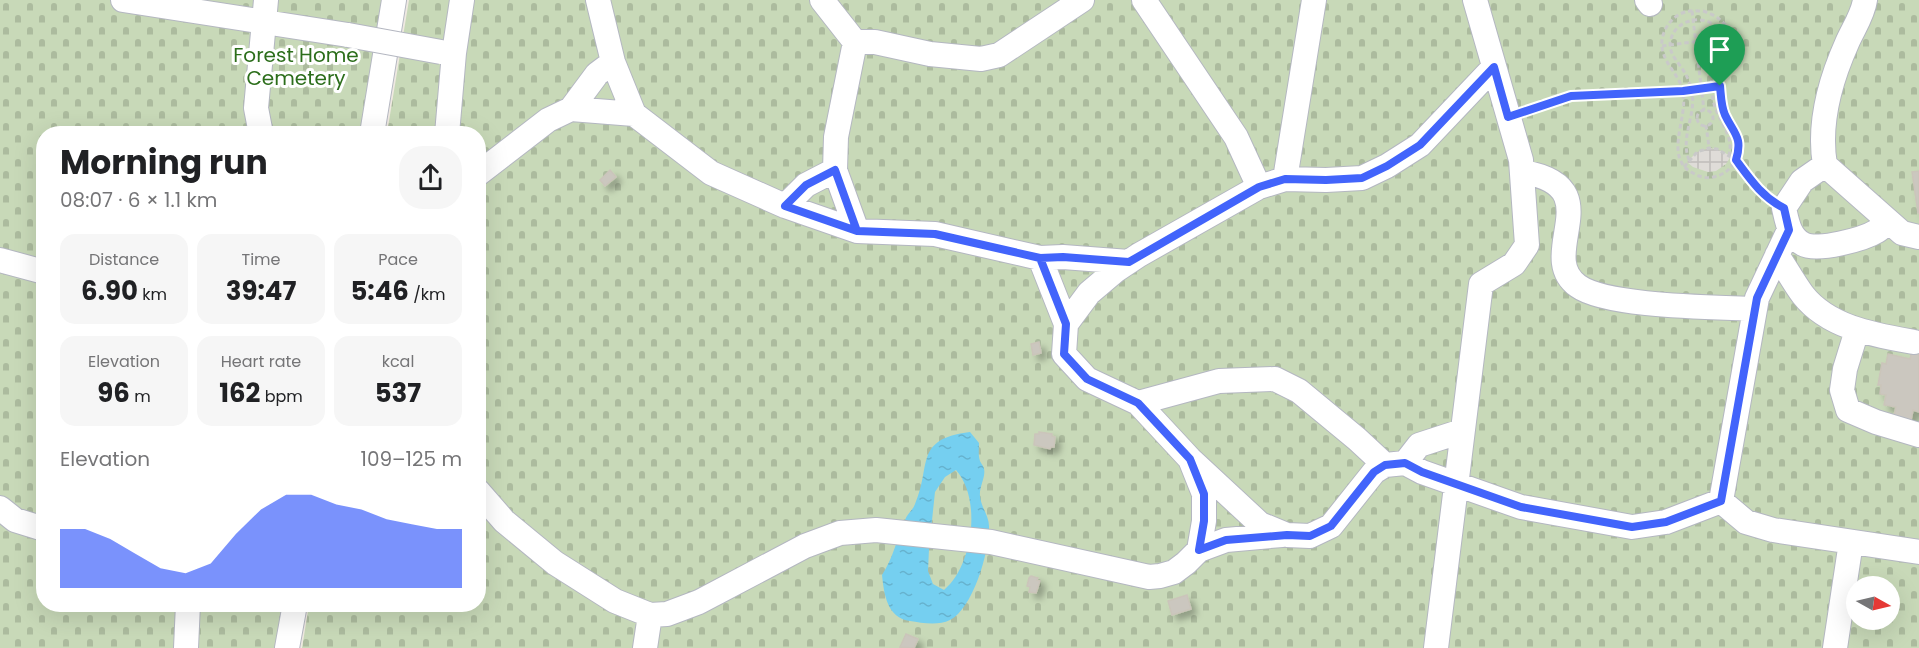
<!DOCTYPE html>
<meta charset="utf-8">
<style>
:root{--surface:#fff;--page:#f6f6f6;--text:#202124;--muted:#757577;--accent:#4264fb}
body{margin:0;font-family:Poppins,sans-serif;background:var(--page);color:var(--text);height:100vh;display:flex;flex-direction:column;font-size:22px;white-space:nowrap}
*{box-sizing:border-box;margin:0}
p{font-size:20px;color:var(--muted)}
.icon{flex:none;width:33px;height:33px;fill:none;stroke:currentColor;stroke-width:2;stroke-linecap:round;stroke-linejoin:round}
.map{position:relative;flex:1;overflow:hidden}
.drawer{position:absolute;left:36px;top:126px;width:450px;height:486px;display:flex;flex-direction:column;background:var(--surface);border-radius:24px;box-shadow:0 6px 24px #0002}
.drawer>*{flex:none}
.needle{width:39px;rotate:98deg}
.buttons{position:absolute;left:1846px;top:576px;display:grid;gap:12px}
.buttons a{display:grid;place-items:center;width:54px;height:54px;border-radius:50%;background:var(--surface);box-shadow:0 6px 24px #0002;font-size:30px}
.pin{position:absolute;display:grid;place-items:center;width:51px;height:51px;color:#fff;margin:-62px -26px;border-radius:50% 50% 50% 0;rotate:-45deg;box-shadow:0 0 6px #0007}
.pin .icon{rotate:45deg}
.round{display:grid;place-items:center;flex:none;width:63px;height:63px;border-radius:24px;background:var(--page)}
.summary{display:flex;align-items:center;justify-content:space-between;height:102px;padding:0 24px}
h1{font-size:33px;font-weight:700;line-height:45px}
.metrics{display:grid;grid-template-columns:repeat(3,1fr);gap:9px;height:102px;padding:6px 24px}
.metrics div{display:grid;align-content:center;border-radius:15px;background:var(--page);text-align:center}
.metrics b{font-size:26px;font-weight:700}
.metrics small{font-size:16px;font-weight:400}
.metrics p{font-size:16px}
.chart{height:168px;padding:12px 24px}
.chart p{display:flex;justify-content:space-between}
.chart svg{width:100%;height:108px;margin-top:6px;fill:var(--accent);opacity:.7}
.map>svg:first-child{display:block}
.cemetery{fill:url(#cemetery-stones);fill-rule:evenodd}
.plaza{fill:url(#plaza-grid)}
.water{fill:url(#water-ripples);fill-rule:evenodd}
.building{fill:#cbc7bf;stroke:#cbc5ba;stroke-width:1.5;filter:url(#shadow)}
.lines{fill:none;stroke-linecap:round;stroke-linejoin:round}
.minor-casing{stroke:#b4b7c1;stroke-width:26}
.path{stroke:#c9c9c9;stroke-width:3;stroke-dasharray:4.5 3;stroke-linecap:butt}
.minor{stroke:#fff;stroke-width:24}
.minor-bridge-casing{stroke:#b4b7c1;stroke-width:26;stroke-linecap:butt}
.minor-bridge{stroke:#fff;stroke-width:24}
.route-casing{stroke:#fff;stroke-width:12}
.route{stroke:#4264fb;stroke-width:8}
.labels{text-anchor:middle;stroke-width:6;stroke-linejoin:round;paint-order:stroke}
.park-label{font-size:20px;fill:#2c6e1b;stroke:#fff}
</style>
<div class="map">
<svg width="1919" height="648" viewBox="0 0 1919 648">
<defs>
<pattern id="cemetery-stones" width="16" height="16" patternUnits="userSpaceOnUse" patternTransform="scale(1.5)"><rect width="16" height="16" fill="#c8d9b8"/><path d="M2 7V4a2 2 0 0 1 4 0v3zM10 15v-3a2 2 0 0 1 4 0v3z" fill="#acbb9e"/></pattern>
<pattern id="plaza-grid" width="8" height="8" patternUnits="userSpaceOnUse" patternTransform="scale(1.5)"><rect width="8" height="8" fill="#dfdcd8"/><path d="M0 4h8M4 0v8" fill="none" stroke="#c0bdba"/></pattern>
<pattern id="water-ripples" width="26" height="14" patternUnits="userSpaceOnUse" patternTransform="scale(1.5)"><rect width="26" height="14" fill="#75cff0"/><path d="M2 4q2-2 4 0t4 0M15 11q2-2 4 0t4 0" fill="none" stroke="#66b2ce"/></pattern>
<filter id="shadow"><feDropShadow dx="5.5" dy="5.5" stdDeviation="3" flood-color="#0004"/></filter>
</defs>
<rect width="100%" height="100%" fill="#efe9e1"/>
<path class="cemetery" d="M0,0H382L360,133L44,134V604L282,605L275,648H0Z
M409,0H1919V648H302L309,605L478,604V134L387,133ZM1857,586H1890V620H1857Z"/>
<path class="plaza" d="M1709,148L1717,149L1731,156L1726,164L1716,171L1708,172L1693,167L1687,162L1697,152Z"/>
<path class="water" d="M970,432L979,443C979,449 978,455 980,461C981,464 984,466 984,469C986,477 979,487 980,496C981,507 989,516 989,526C990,550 973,609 950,620C938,626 922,623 910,621C887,618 884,594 882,575C893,558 897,539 905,520C907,514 913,510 915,504C932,466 913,439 970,432ZM956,470C982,499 973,566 944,590L933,584L928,571L929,549L935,492L945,477Z"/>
<path class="building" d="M610,170L616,177L605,186L600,180Z
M1919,171V213H1918L1912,172Z
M1915,335L1919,336V412L1913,410L1911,420L1894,416L1896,407L1884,405L1886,395L1880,394L1881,385H1878L1882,363L1886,364L1888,354L1910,359Z
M1039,342L1041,353L1033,355L1031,344Z
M1039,432L1052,434V436L1055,437L1054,447H1051L1050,449L1034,445L1035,434H1039Z
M1031,576L1038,578L1037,580L1040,581L1036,593L1029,592L1030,587L1027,586L1029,578Z
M1187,595L1191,609L1172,615L1168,601Z
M906,634L918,639L914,648L900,647Z"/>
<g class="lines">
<g class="minor-casing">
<path id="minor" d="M123,0L348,35
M598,0L613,62L634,114L711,173L785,206L857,231L935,234L1040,258L1066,324
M1144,0L1236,137L1259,187L1285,179L1326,180L1362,178L1387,166L1420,145L1494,67
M1647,0L1650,4
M1865,0C1863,15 1853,29 1847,43C1830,81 1818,124 1825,165L1902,233L1919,237
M855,42H875L930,54L981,59L999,55L1082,0
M571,109L597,74L613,62
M261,134L256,108L266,0
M372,134L394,0
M447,134L454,53L462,0
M1825,165L1802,181L1784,208C1787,221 1789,237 1803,244C1817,252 1864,239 1877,231C1881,229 1885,224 1888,221
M835,170L857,231
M1523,172C1613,187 1534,255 1578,286C1607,307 1716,307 1755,309
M478,174L548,120L571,109L634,114
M1285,179L1314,0
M1259,187L1139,255L1115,271L1089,293L1066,324L1064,354L1087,379L1138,403L1219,381L1275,379L1299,391L1357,439L1385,465L1405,463L1422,472L1521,507L1632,527L1666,522L1721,501L1757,298L1789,230
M785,206L806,185L835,170L836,137L855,42L822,0
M1777,255C1786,268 1794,283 1803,295C1829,328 1875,335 1914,342
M1040,258L1063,257L1129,262
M0,260L44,272
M1857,330L1845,369L1842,390L1848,410L1876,422L1919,435
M1138,403L1190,459L1260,524L1287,535L1310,536L1331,526L1374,472L1385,465
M1405,463L1419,445L1462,431
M478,491L504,521L555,563L615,601L650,615L667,614L699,602L805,546L840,533L876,530L991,542L1149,577L1160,576L1174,572L1186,563L1199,550L1204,521V494L1190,459
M1721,501L1746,522L1773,530L1919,552
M0,508L15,520L44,529
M1199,550L1226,540L1282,535
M186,648L188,604
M287,648L295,604
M645,648L650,615
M1436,648L1481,284L1514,264L1527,245L1521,160L1475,0
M1835,648L1851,542"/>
</g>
<path class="path" d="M1692,11L1704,110
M1703,11C1716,15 1728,23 1731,37C1734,54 1720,69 1720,86C1720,95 1722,104 1725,112C1727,120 1733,125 1736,132C1745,151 1733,174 1713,177C1705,179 1698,176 1691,172C1664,156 1688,119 1683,92C1680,76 1667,67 1663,52C1658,36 1669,17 1685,12C1690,10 1697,11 1703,11Z
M1662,46L1731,37
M1697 118a8 8 0 1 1 16 0a8 8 0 1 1-16 0Z
M1527,111L1571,96L1683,91L1720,86
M1706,125L1709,147
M1689,160C1680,137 1696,116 1692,93C1691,87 1689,80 1686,75C1681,64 1666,53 1671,39C1678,13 1721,13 1723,42C1723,51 1717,60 1714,68C1711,76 1711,90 1713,99C1716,119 1735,135 1729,155
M1684,167L1697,152L1709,148L1717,149L1736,160L1753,184L1767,197"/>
<use href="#minor" class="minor"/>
<g class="minor-bridge-casing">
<path id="minor-bridge" d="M348,35L441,52"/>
</g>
<use href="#minor-bridge" class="minor-bridge"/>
</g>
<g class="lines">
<g class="route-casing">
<path id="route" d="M1720,86L1683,91L1571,96L1508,117L1494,67L1420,145L1387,166L1362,178L1326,180L1285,179L1259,187L1129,262L1063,257L1040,258L935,234L857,231L785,206L806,185L835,170L857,231L935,234L1040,258L1066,324L1064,354L1087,379L1138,403L1190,459L1204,494V521L1199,550L1226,540L1287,535L1310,536L1331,526L1374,472L1385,465L1405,463L1422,472L1521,507L1632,527L1666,522L1721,501L1757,298L1789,230L1784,208C1762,197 1750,179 1736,160C1743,137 1734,134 1725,115C1721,106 1721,96 1720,86"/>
</g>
<use href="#route" class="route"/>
</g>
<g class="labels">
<g class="park-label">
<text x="296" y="62">Forest Home<tspan x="296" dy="23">Cemetery</tspan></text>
</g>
</g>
</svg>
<div class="buttons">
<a><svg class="needle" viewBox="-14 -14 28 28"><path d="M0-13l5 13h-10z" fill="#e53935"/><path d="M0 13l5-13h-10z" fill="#757577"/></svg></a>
</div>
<div class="pin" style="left:1720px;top:86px;background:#1e9e55"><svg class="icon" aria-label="arrive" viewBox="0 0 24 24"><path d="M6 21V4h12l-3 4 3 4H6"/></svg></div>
<section class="drawer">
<div class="summary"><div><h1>Morning run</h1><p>08:07 · 6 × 1.1 km</p></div><a class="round"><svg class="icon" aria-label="share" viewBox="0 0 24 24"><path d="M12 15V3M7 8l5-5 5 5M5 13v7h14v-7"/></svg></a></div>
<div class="metrics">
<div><p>Distance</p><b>6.90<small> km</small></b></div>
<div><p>Time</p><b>39:47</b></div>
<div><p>Pace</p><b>5:46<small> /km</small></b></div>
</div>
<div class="metrics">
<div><p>Elevation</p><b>96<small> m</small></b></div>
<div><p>Heart rate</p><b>162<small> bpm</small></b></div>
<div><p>kcal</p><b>537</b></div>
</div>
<div class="chart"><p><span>Elevation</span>109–125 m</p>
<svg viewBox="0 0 160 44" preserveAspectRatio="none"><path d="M0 44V20L10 20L20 24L30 30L40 36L50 38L60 34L70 22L80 12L90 6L100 6L110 10L120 12L130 16L140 18L150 20L160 20V44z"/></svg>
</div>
</section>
</div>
